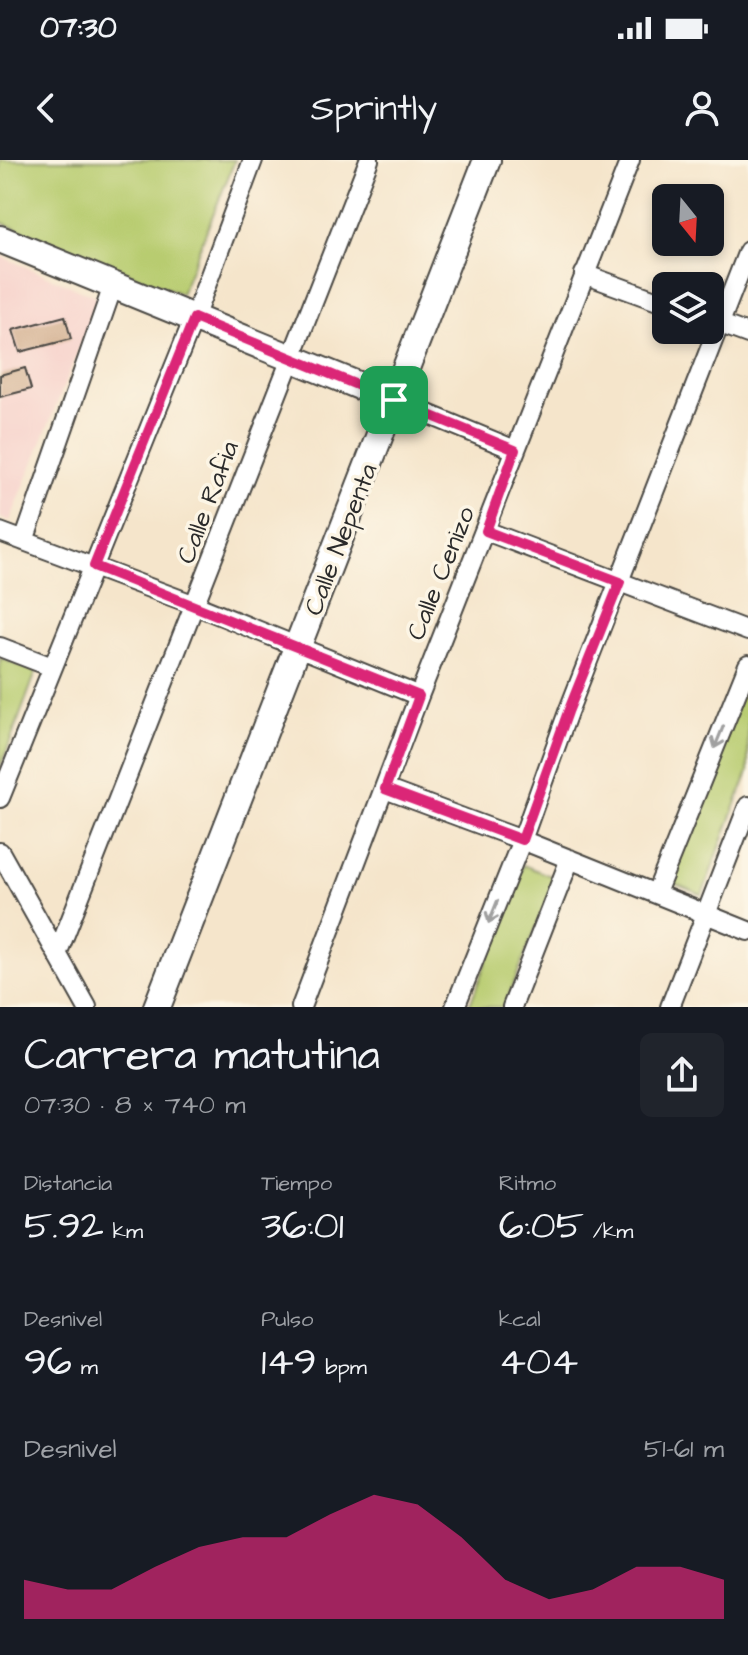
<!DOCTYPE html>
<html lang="es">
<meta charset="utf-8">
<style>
:root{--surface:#171b24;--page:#20242c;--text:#f1f3f6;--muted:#9ea1a6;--accent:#db2777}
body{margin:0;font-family:"Architects Daughter",sans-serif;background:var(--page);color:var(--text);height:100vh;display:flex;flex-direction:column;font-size:30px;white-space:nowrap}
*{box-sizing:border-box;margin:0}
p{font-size:26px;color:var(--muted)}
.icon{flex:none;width:44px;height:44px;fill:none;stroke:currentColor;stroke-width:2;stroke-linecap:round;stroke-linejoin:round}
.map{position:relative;height:847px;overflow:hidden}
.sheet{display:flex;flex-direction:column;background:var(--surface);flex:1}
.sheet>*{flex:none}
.needle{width:52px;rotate:162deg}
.buttons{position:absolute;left:652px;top:24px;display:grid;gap:16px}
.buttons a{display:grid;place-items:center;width:72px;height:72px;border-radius:12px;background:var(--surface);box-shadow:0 4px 12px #0003;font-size:40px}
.pin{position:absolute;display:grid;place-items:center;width:68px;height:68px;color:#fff;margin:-34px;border-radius:16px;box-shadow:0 4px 12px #0006}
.round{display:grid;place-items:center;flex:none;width:84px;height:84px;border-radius:12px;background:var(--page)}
.overview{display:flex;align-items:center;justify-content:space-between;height:136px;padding:0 24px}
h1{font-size:44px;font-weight:600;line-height:60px}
.figures{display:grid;grid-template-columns:repeat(3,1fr);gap:12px;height:136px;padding:8px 24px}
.figures div{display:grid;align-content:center}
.figures b{font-size:40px;font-weight:600}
.figures small{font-size:22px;font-weight:400}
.figures p{font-size:22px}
.chart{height:224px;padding:16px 24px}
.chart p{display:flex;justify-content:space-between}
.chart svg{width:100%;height:144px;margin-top:8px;fill:var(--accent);opacity:.7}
.status{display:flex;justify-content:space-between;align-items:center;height:56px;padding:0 40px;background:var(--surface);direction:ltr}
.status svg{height:22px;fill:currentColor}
header{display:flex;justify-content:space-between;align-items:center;height:104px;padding:0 24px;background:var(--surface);font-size:36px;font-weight:600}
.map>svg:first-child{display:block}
.built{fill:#f7d0ca}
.green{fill:#b8cc70;stroke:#727c4e;stroke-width:2}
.building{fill:#d1ac8c}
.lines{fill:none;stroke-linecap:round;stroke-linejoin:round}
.street-casing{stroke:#494743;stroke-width:22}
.secondary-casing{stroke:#494743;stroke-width:30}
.street{stroke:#fff;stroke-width:18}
.secondary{stroke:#fff;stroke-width:26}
.oneway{stroke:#a0a0a0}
.route-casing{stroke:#fff;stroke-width:16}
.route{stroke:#db2777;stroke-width:10}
.labels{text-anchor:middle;stroke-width:7;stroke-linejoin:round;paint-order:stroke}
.street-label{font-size:26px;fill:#2b2b2b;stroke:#fcf5e5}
</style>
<div class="status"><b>07:30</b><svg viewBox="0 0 49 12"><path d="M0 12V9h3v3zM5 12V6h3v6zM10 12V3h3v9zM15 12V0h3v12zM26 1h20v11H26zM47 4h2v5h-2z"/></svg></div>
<header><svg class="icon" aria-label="back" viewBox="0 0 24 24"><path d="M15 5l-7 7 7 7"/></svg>Sprintly<svg class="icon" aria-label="person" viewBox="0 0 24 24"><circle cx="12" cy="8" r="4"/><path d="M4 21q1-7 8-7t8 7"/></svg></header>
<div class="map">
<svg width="748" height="847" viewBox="0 0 748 847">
<rect width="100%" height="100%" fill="#fcf5e5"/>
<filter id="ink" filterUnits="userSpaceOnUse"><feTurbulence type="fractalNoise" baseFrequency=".0125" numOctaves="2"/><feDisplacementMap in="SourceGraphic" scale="16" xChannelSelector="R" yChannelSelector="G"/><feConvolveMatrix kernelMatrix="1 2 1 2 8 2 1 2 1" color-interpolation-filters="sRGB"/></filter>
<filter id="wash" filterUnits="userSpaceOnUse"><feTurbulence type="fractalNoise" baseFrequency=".006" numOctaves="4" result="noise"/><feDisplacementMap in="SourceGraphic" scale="32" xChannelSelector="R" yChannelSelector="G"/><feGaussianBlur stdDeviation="1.8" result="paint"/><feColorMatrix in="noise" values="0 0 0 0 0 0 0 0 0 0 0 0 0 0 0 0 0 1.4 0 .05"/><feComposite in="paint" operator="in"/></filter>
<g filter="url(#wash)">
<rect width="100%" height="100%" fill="#f5e5cb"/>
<path class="built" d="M0,96L99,138L10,361L0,358Z"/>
<path class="green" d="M0,0H235L181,134L0,62Z
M0,498L36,512L0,609Z
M748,517V612L702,735L668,721Z
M523,705L556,718L504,847H469Z"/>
<g id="blocks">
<path class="building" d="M65,156L71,179L20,192L13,170Z
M25,208L31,229L0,237V215Z"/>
</g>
</g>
<g filter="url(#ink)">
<use href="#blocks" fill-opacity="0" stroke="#494743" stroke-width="2"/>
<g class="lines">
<g class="street-casing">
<path id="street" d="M584,114L666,144
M710,160L748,174
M394,240L515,290
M486,371L748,471
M0,372L195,445L419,536
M24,381L113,126
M0,487L52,507
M385,629L522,680L748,771
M0,638L194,158L253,0
M0,692L87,847
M656,733L748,505
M58,792L369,0
M301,847L419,536L630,0
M455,847L522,680L568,552L748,91
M512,847L570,699
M670,847L748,646"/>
</g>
<g class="secondary-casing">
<path id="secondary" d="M0,79L394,240
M157,847L487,0"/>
</g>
<use href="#street" class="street"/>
<use href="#secondary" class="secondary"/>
</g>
<defs><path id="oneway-shaft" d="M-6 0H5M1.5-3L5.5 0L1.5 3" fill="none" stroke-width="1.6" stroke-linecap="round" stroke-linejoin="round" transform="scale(2)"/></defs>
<g class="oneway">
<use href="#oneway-shaft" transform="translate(719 577) rotate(112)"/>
<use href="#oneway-shaft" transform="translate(493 752) rotate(112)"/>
</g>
</g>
<g class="lines" filter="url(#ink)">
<g class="route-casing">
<path id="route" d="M194,158L515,290L486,371L620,422L568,552L522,680L385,629L419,536L94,406Z"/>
</g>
<use href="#route" class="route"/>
</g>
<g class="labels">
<g class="street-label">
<text transform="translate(207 342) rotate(-69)" y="9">Calle Rafia</text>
<text transform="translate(340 379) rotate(-69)" y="9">Calle Nepenta</text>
<text transform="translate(440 413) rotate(-68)" y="9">Calle Cenizo</text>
</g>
</g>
</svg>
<div class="buttons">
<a><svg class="needle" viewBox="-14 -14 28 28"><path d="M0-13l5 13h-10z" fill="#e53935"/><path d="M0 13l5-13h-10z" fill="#9ea1a6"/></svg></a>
<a><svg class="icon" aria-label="layers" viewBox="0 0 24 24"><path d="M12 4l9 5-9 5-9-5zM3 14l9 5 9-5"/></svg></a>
</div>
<div class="pin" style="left:394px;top:240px;background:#1e9e55"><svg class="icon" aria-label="arrive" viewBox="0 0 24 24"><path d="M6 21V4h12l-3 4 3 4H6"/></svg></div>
</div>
<section class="sheet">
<div class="overview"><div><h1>Carrera matutina</h1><p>07:30 · 8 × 740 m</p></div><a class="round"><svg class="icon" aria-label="share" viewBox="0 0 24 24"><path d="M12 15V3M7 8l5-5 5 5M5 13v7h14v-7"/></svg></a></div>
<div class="figures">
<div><p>Distancia</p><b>5.92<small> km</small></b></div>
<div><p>Tiempo</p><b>36:01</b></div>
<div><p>Ritmo</p><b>6:05<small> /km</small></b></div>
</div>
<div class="figures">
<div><p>Desnivel</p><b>96<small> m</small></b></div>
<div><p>Pulso</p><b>149<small> bpm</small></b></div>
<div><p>kcal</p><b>404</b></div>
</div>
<div class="chart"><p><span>Desnivel</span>51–61 m</p>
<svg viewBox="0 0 160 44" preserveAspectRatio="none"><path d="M0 44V32L10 35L20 35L30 28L40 22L50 19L60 19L70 12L80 6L90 9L100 19L110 32L120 38L130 35L140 28L150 28L160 32V44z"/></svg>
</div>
</section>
